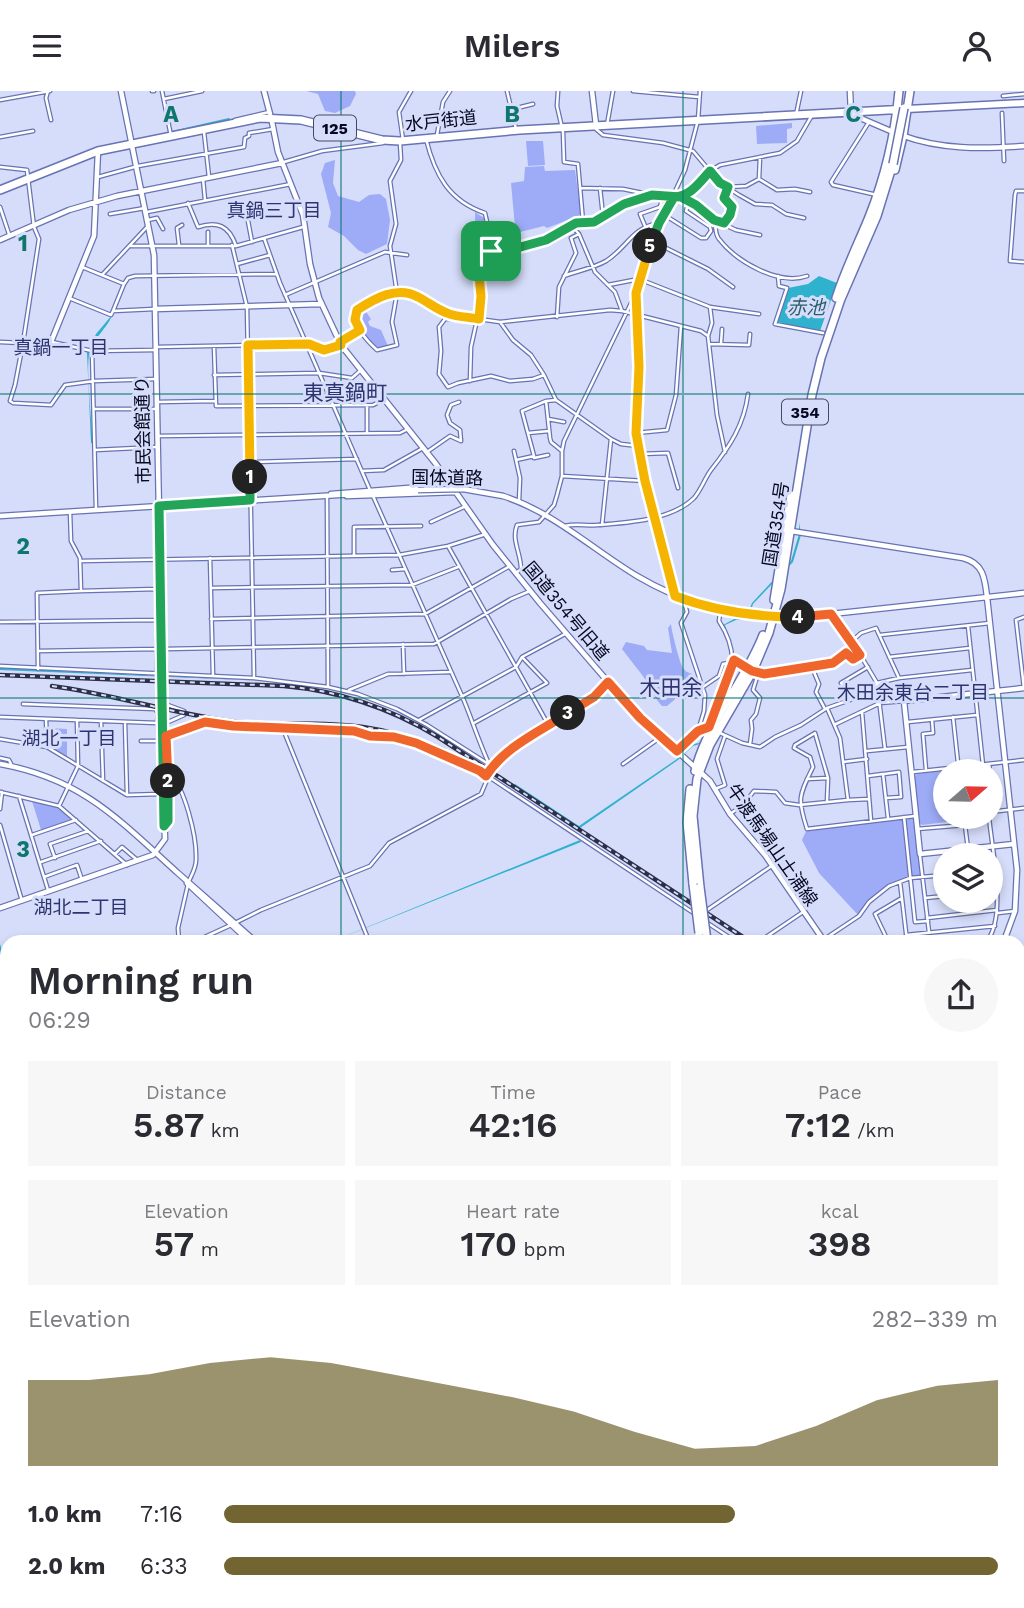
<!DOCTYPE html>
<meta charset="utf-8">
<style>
:root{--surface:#fff;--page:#f7f7f7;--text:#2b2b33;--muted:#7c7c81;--accent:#726532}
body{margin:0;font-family:"Work Sans","Noto Sans JP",sans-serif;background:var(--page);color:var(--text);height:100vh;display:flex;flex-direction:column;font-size:26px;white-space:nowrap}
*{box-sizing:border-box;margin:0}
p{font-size:23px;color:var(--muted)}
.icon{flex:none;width:38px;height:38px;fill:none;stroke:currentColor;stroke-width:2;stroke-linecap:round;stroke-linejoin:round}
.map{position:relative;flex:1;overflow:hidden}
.side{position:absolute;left:0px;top:844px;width:1026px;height:674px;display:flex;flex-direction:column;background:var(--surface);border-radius:21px 21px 0 0;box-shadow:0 4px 10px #0003}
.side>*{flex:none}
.needle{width:46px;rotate:70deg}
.tools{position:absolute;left:933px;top:668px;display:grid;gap:14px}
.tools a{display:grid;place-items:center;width:70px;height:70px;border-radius:50%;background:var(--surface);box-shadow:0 4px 10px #0003;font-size:35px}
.pin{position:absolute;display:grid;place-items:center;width:60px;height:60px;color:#fff;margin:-30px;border-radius:14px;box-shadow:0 4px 10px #0006}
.km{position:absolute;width:35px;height:35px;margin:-18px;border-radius:50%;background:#222;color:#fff;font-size:19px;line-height:35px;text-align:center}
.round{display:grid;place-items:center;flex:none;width:74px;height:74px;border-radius:37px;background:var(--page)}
.summary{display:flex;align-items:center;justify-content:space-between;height:119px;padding:0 28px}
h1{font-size:38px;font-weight:600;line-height:52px}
.figures{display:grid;grid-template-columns:repeat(3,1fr);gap:10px;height:119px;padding:7px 28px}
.figures div{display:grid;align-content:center;border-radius:0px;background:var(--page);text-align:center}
.figures b{font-size:35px;font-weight:600}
.figures small{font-size:19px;font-weight:400}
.figures p{font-size:19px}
.chart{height:196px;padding:14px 28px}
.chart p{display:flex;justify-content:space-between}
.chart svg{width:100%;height:126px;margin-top:7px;fill:var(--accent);opacity:.7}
ul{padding:0 28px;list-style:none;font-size:23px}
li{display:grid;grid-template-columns:112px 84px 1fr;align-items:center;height:52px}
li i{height:18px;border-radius:9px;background:var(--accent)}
header{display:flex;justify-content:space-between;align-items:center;height:91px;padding:0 28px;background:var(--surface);font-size:32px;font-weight:600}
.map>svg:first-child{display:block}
.green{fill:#9eacf8}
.water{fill:#2eb2ce}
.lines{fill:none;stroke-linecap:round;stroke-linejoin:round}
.stream{stroke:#2eb2ce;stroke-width:2}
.street-casing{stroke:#6873b3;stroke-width:5}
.secondary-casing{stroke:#6873b3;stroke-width:7}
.primary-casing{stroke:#6873b3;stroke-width:9}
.highway-casing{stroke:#6873b3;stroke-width:10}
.street{stroke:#fff;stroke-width:2.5}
.secondary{stroke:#fff;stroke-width:4.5}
.primary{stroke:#fff;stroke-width:6}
.highway{stroke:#fff;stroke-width:7}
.rail-casing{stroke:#2c2f48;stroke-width:4.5}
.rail{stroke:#d6ddfa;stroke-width:2;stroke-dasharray:5;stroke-linecap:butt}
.secondary-bridge-casing{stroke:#6873b3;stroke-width:7;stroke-linecap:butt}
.highway-bridge-casing{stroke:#6873b3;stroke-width:10;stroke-linecap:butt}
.secondary-bridge{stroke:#fff;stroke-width:4.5}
.highway-bridge{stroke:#fff;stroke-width:7}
.split-1-casing{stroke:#fff;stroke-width:14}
.split-2-casing{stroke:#fff;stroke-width:14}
.split-3-casing{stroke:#fff;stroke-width:14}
.split-4-casing{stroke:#fff;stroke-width:14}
.split-5-casing{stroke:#fff;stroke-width:14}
.split-6-casing{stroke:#fff;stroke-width:14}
.split-1{stroke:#f5b400;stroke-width:9}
.split-2{stroke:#22a559;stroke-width:9}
.split-3{stroke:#f0652b;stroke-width:9}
.split-4{stroke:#f0652b;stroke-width:9}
.split-5{stroke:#f5b400;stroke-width:9}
.split-6{stroke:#22a559;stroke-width:9}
.grid{fill:none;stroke:#0f766e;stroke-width:2;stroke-opacity:0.55}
.labels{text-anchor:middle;stroke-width:6;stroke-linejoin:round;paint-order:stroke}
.shield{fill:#d6ddfa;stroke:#444861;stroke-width:2}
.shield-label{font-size:16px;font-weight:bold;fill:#060820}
.street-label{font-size:18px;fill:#060820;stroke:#d6ddfa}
.neighbourhood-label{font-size:19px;fill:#2e346f;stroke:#d6ddfa}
.water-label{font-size:19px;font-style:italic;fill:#2a5e6a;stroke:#d6ddfa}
.quarter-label{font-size:21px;fill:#2e346f;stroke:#d6ddfa}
.grid-label{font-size:23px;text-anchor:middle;font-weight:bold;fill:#0f766e;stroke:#d6ddfa;stroke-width:6;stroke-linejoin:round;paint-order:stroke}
</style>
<header><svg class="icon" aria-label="menu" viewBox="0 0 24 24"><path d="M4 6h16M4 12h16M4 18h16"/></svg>Milers<svg class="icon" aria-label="person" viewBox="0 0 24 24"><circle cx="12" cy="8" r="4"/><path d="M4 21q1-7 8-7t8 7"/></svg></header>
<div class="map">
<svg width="1024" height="1517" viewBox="0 0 1024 1517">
<rect width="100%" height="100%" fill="#d6ddfa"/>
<path class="green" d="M306,0H355L356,3L350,15L335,22L325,20L318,3Z
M792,32V37L787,38V52L757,53L756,35Z
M526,50H543L545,74L528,75Z
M335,69L333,92L338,105L359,111L369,104L380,103L386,108L390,129L387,153L366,163L358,159L344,145L328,136L331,122L321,83L325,72Z
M544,75L545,80L575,79L581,124L547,137L544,135L520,141L515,136L511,92L524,90L525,76Z
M475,121L484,127L490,159L486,165L476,168Z
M363,216L371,228L368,231L370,235L381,239L388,255L378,258C366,248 355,236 357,220Z
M671,533C671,538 680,573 683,577C686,581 687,581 692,583L680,604L667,615H662C654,607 653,599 647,591C639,579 630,569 622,558L626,551L644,555L647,559L672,562L668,537Z
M49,637L67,638V666L49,655Z
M955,678L958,681H945V726H963V729L922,734L920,732L914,686L917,683Z
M32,710L58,716L71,727V729L41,739Z
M916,725L923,786C893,789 877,803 859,825L819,782L802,749L807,738Z"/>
<path class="water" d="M819,185L837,192L820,240L776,232L788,197L808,193Z
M112,224C110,233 95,246 90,260C85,274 92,333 93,352H91L87,262L96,243Z
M799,431L801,444L793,471L753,513L748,529H736L725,534L736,571L720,617L700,653L693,655L678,669L580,737L514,694L515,693L579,735L677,668L693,653L699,652L709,637L734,577L735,569L723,534L736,527H746L752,512L791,470L799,443Z
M0,577L267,590L0,579Z
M580,749L581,751L333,850Z
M0,853L7,876V967L0,938Z
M7,967V1510H195L190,1517H0V971Z"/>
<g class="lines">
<path class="stream" d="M172,41L229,28"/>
<g class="street-casing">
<path id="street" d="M48,0L46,7L51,29
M152,0H154
M162,0L171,45
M507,0L516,38
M558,0L557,15L563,41L564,71L578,73L583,131
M633,0L699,6
M1003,5L1024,3
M164,8L202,0
M0,9L50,0
M513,18L533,13
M1002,22L1004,70
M796,24L801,0
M235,29L269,21
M869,31L831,91L833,94L877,104
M607,34L613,0
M596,38L603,44L663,52L693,60L720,92L739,104L755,113L772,114L786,123L804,127
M204,41L209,86
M437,44L443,11L450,0
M0,46L33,40
M426,48C435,84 449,110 485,122C488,137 494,153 489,168L478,175L481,211L471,256L470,290
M403,49L399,21L411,0
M400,52L401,69L390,90L396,133L390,155L397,202L392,231L397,254L377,259C365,248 354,236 357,219L372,209L388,202L405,201L417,205L450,224L500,231L610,219L622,220L701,240L708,245
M284,71L322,60L383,52
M0,76L27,79L34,136L39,148L23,252
M98,86L138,75L244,56L245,47L249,45V42L273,38
M203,88L205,109
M759,88L777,99L795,98L810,101
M580,97L623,98L652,104
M600,97L603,125
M1024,100H1016L1015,104L1010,170L1024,171
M681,106C691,113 705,117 713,128C717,134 714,142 719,148C736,170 778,195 807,185
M188,112L198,136C217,130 229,134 236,155
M0,116L9,143
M147,121L291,93
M110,123L145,117
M666,125L701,147H706L711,140L710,136L686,120L689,111
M148,129L157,127L163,138
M714,129L736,139L760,144
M248,130L252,151
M724,132L730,124L732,116L724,107L728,96L746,95L759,88L760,66
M572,135L579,143L595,181L615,201L622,220
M645,135L640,123L660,116L663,105
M208,141V154
M264,147L280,192L370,399
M652,150L708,178L733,196
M179,154L177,137L182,134
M232,154L247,216L254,586
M131,155H236L303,136
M491,160H506L546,149L576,132L594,131L637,108L652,104L681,106L695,97L710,80L720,74L780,62L797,50L811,26
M237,173L270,164
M82,176L124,193L128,187L135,185L276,183
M102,184L147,136
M564,185C577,180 594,177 606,170C628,156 631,137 659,132
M778,185L779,195L787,197L775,233L823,242
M124,193L113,220L154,218
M608,194L639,188L710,216L759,223
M285,204L385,161L407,164
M636,205L639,306L636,342L645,390L675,505
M69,207L111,224L113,220
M710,216L712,232L708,245L717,324L725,361
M557,226L559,196L576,162L571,147L579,143
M464,227L445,228L439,236L441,260L439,283L448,296L458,292L491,285L510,290L533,288L544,284
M500,231L513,249L531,264L544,284L556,309L611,348L621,353L638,355
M0,251L23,252L15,294L10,310L13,312L51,314L65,294L94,290L156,288
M52,251L92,260L156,259
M339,251L360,239
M721,252L722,238
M709,253L749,254L750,243
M214,255L216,315L373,314L383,309
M156,256L309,253L324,259L340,254
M92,260L96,418
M214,284L319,282L352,287L361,279
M546,310L550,347L551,351L562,360
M157,311L215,310
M367,314V342
M95,318H157
M548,328L564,331
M528,342L549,340
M636,342L667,339L676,304L681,235
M157,345L400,342L408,338
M95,359L157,356
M514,360L520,387L519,410
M427,361L450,345L461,350L460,339L450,332L447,324L451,314L459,311
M641,363L668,362L678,397
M534,365V367L548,364
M516,369L534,365L522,320L546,310L556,309
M250,371L357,368
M362,380L384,379L423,357
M562,385L645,390
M327,404L328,596
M373,405L462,605C472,628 479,652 490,675
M431,431L466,415
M602,434L611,348
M565,435C575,432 587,435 597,434C627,432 672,429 694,407C701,399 705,387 711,379C730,355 744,334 748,303
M160,443L163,468L166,583
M448,455L549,635
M354,465V436L421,435
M210,467L213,585
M80,470L399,464L448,455L486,443
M392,479L405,478
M516,482L521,478C521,462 511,449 517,434L539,431L554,414L557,404L562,385V360L564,350L636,202L652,150L685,79L698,29L700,0
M211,497L412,494L458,476
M81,500L157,498
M684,510L687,521L681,532L705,604L704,620L698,640
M831,523L852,550L877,592L885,658
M1024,526L1016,529L1024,597
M211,528L425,523L510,475
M0,531L157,529
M968,535L983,674
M880,544L990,532
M852,550L861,542L876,537L899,587
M403,553L404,583
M165,558L434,553L511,508L530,500
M38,560L157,558
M889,566L970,557
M734,569L746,577
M811,574L819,593L816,601L825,618
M0,575L254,587L328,596L358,603L397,618L427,634L490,674
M38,578L37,502L81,500L80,467L71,450L70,421
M157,582L156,466L158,442
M758,583L788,580L809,574L833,572L846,562L853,568L860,564
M703,596L719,585L723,573L734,571
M349,599L388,583L450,581
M850,608L841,592L868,576
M23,613L155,618L158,622L157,632
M165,613L184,620
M862,621L871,730
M0,626L77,629L78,675L59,715
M953,626L959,681
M46,628L47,656
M77,629L157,632
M419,629L516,576L522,566L565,543
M101,630L103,690
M125,631L127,704
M908,631L977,624
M158,632H166L168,730L164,735L160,722Z
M166,632L184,624
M474,632L547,592L522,566
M836,633L880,612L904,610
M709,636C726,596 746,571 719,530L720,522
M283,638L369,850
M720,642L742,652L760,656L775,646L801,634L827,617L850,609L877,592L899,587L972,579
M166,645L205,631L233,635L354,640L370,645L394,646L416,652L480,680L695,823
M0,648L47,656L127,704L160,703
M141,650H159
M750,653L752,638L751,629L756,623L760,607L753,599L758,583
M677,660L698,640L710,637
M867,660L908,656
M0,667L9,669L12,675
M843,671L867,668
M623,673L661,646
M989,673L990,681
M926,679L923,643L933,642L932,629
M168,680C185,696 197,746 196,769C196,777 192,783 189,790
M913,681L1024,669
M884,683L899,681L901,706L886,707
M868,685L883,683L888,727
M990,685L991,687
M807,688L828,687
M715,698L725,694L717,668L725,645
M0,701L59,715L127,774
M19,705L48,799
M848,709L869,708
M827,710L828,687L815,642L795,654L794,657L810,666L813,676C799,705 797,707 807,738L915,725
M0,718L2,701
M990,721L1024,717
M730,723L743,714L754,700L776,701L785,712L799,714L848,709L840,647L827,617
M904,726L915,831L928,830
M964,726L968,758
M0,734L22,810
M917,738L965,734
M32,744L76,729
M115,763L122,756L136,768
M920,765L929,841
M55,767L50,753L88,740
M41,771L101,750
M44,786L77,774L82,789
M900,791L907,850
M925,807L945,805
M707,819L773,774
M998,822L1015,820
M927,827L997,819
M706,831L735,850
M235,832L261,819L370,775L389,752L481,703L492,677L510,660L594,606L609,591
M906,844L995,835
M823,849L859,825L869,811L889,795L910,787L945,784
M179,850L178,837L188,793
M196,850L231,834
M760,850L803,821
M888,850L875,823L902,807
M987,850C1007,825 992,759 989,726
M1018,858L1024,861
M1018,873L1024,863
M1018,915L1024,905
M1018,933L1024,934
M1018,975L1024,971
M1018,1183L1024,1186
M251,1510V1517
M347,1510L348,1517
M935,1510L979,1517
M765,1517L767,1510
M802,1517L805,1510"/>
</g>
<g class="secondary-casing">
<path id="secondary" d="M121,0L154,164L160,474
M264,0L270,23
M592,0L596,34
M850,0L851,23L893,41
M272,31L278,61L303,124L310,173L319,207L341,254L436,373L493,454L540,512L635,622L710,690L730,723L765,764L824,850
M901,44C941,59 982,58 1024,55
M0,149L69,119L117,105L282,72
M155,218L321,213
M51,251L94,145L98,60
M331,403L434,395L450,391
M347,405L456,401
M503,405C555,422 592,458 637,485C659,498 682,508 707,516
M0,425L418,399
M791,440L963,467C983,472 985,487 987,506L1017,779L1015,820L1004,850
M784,526L831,523L1024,502
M0,673C83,688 119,729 179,783C204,805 230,828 255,850
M1014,753L920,763L904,610L1024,597
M187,792L249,850
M0,817L153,764L165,748L164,717
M1018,960L1024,962
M1018,1088L1024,1090"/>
</g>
<g class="primary-casing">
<path id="primary" d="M907,18L1024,12"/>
</g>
<g class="highway-casing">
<path id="highway" d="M895,79L903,45L910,0
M0,99L98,60L260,27L301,29L382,49L400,50L520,39L907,18
M836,207C845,179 858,153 869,126C885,86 895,43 899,0
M774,509L791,404
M695,680C707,631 745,591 763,544
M690,698L687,731L693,793
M700,796L693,725L697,688L710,654L753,580L769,542L781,498L812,304L821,267L841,208L877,125L893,73
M631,1510V1517"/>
</g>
<use href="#street" class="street"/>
<use href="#secondary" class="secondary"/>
<use href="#primary" class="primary"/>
<use href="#highway" class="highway"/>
<g class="rail-casing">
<path id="rail" d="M0,584L284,595C341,600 390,617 438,646L749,850
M52,595C112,603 170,622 230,630C274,635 319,630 363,636C391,640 418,648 444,659
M1018,975L1024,978"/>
</g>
<use href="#rail" class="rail"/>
<g class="secondary-bridge-casing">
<path id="secondary-bridge" d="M418,399L463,398L503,405
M160,474L164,717
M707,516L740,522L784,526"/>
</g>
<g class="highway-bridge-casing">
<path id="highway-bridge" d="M893,73L904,17
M693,793L699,842
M700,796L707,850"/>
</g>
<use href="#secondary-bridge" class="secondary-bridge"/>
<use href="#highway-bridge" class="highway-bridge"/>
</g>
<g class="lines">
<g class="split-1-casing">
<path id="split-1" d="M250,386L248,254L309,253L324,259L341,254L340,251L360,239L355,229L357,219C374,208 397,194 418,206C428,211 436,218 447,222C456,226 469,226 479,228L481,205L478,174L489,168L491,160"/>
</g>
<g class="split-2-casing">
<path id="split-2" d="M168,690V730L164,735L159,415L250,409V386"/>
</g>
<g class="split-3-casing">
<path id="split-3" d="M168,690L166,645L205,631L233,635L354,640L370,645L394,646L416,652L480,680L486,685C504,656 541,640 568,622"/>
</g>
<g class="split-4-casing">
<path id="split-4" d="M568,622L594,606L608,591L640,627L677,660L698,640L709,636L734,569L752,580L764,583L833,572L846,562L853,568L860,564L831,523L798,526"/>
</g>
<g class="split-5-casing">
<path id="split-5" d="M650,155L636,202L639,276L636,342L645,390L675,505C714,520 756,526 798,526"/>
</g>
<g class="split-6-casing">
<path id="split-6" d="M491,160H506L546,149L576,132L594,131L624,113L652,104L681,106L696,114L714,129L724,132L730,124L732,116L724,107L728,96L720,92L710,80C700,91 690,106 674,106L659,132L650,155"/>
</g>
<use href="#split-1" class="split-1"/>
<use href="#split-2" class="split-2"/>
<use href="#split-3" class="split-3"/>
<use href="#split-4" class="split-4"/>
<use href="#split-5" class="split-5"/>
<use href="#split-6" class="split-6"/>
</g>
<path class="grid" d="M341,0V850M683,0V850M0,303H1024M0,607H1024M0,910H7M1018,910H1024M0,1214H7M1018,1214H1024M341,1510V1517M683,1510V1517"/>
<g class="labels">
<g class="shield">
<rect x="314" y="24.5" width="42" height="25" rx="5"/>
<rect x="782" y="308.5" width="46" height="25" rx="5"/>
</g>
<g class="shield-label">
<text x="335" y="43">125</text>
<text x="805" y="327">354</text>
</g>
<g class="street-label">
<text transform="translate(441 30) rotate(-6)" y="6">水戸街道</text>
<text transform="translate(143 339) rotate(-91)" y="6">市民会館通り</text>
<text transform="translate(447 387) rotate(1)" y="6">国体道路</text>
<text transform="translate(776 433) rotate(-81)" y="6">国道354号</text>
<text transform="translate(566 520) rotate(50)" y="6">国道354号旧道</text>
<text transform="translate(772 754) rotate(55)" y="6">牛渡馬場山土浦線</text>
</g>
<g class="neighbourhood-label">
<text x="274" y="126">真鍋三丁目</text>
<text x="61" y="263">真鍋一丁目</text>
<text x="913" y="608">木田余東台二丁目</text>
<text x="69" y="654">湖北一丁目</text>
<text x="81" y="823">湖北二丁目</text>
</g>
<g class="water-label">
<text x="806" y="223">赤池</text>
</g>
<g class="quarter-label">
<text x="345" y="309">東真鍋町</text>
<text x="671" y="604">木田余</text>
</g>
</g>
<g class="grid-label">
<text x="171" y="31">A</text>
<text x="512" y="31">B</text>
<text x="853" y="31">C</text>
<text x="23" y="160">1</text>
<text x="23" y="463">2</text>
<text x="23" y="766">3</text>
</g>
</svg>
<div class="tools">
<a><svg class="needle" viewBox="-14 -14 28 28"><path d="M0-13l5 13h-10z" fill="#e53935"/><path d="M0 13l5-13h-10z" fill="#7c7c81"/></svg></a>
<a><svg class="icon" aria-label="layers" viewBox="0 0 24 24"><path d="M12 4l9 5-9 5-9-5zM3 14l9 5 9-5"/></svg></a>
</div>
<div class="pin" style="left:491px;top:160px;background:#1e9e55"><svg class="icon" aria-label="arrive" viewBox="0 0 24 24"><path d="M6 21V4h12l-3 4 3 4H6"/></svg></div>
<b class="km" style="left:250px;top:386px">1</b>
<b class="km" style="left:168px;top:690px">2</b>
<b class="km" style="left:568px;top:622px">3</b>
<b class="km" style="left:798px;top:526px">4</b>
<b class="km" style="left:650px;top:155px">5</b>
<section class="side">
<div class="summary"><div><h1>Morning run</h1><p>06:29</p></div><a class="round"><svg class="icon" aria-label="share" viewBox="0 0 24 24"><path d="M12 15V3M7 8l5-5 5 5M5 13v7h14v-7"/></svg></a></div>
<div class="figures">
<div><p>Distance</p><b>5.87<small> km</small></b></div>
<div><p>Time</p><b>42:16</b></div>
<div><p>Pace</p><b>7:12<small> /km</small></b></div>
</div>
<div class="figures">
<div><p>Elevation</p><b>57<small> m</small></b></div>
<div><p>Heart rate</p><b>170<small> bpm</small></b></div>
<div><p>kcal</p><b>398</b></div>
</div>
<div class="chart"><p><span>Elevation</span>282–339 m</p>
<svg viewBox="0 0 160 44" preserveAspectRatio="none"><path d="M0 44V14L10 14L20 12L30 8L40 6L50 8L60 12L70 16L80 20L90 25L100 32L110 38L120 37L130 30L140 21L150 16L160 14V44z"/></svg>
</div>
<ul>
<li><b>1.0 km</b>7:16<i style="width:66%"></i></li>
<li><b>2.0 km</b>6:33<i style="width:100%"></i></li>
</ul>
</section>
</div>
